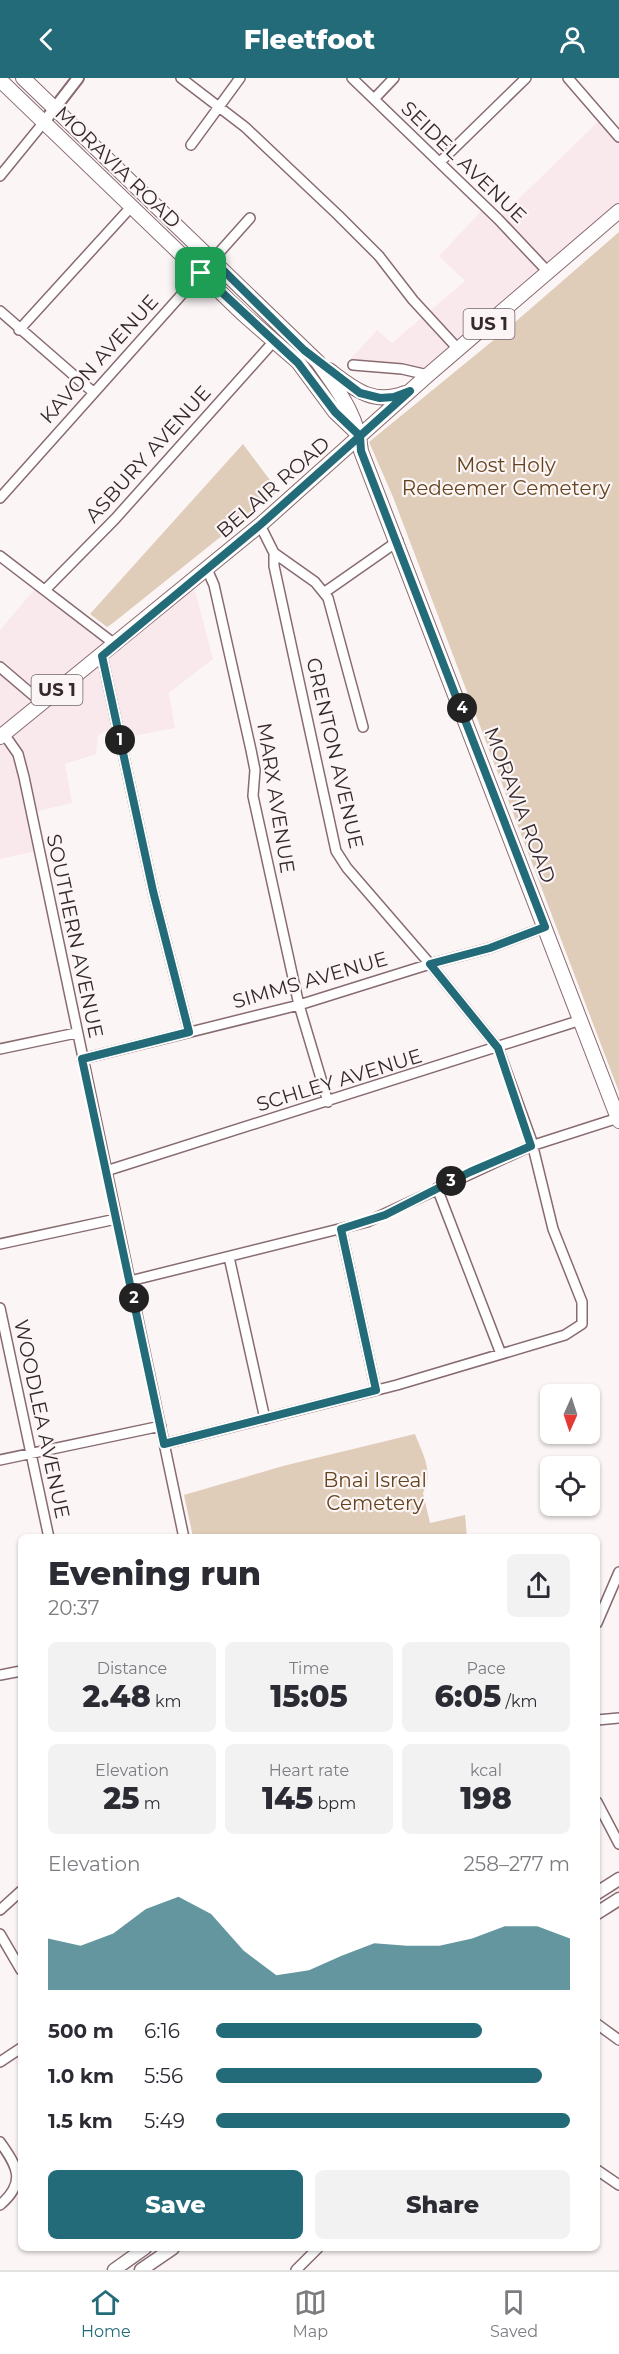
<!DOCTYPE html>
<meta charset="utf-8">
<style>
:root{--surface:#fff;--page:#f2f2f3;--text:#2b2b33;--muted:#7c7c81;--line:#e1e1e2;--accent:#236b78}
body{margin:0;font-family:Montserrat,sans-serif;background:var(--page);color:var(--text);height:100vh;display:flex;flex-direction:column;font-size:22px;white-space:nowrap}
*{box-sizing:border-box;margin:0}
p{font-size:20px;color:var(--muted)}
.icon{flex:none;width:33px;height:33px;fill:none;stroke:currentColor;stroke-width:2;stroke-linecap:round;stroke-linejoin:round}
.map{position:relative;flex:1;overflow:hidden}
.sheet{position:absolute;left:18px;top:1456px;width:582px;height:717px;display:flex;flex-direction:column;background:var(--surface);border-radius:9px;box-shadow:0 2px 4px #0004}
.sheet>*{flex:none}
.needle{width:39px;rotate:183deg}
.buttons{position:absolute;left:540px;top:1306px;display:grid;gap:12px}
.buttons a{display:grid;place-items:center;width:60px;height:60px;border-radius:9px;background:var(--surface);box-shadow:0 2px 4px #0004;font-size:30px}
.pin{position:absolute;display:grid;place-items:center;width:51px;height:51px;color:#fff;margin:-26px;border-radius:12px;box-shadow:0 3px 9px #0006}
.km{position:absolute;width:30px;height:30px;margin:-15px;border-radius:50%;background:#222;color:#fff;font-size:16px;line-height:30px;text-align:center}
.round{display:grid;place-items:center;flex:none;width:63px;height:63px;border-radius:9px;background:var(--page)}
.head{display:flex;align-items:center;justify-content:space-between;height:102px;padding:0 30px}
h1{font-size:33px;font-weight:800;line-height:45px}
.stats{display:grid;grid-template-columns:repeat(3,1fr);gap:9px;height:102px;padding:6px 30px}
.stats div{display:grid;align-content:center;border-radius:9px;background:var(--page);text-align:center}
.stats b{font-size:30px;font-weight:800}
.stats small{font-size:16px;font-weight:400}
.stats p{font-size:16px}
.chart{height:168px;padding:12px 30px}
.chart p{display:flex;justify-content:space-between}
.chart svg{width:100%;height:108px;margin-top:6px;fill:var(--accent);opacity:.7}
.button{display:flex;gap:12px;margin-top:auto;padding:12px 30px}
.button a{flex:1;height:69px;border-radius:9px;background:var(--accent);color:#fff;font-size:24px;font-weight:800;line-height:69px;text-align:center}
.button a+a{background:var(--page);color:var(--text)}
ul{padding:0 30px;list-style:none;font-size:20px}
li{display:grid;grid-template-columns:96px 72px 1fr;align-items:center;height:45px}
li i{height:15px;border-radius:8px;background:var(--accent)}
header{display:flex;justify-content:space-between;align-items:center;height:78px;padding:0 30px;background:var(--accent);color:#fff;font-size:27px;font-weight:800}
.tab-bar{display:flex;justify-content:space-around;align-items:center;height:84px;border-top:2px solid var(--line);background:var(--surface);font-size:16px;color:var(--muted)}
.tab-bar a{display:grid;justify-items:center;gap:3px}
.tab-bar .active{color:var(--accent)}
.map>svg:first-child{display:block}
.built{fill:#fae9ec}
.green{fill:#dfccb9}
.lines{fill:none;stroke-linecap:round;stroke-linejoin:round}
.minor-casing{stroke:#886b70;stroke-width:12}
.tertiary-casing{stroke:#886b70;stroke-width:14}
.secondary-casing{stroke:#886b70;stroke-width:15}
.primary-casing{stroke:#886b70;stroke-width:16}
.minor{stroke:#fff;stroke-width:9}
.tertiary{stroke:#fff;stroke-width:10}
.secondary{stroke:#fff;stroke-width:12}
.primary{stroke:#fff;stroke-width:14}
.route-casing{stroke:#fff;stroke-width:12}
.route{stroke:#236b78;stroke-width:8}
.labels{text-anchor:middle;stroke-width:4.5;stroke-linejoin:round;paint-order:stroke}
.shield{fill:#fcf5f6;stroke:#716669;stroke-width:1.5}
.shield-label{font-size:18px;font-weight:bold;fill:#36292c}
.street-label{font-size:20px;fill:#36292c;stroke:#fcf5f6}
.park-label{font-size:20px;fill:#65441d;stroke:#fcf5f6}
</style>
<header><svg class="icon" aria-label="back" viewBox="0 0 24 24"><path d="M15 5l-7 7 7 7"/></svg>Fleetfoot<svg class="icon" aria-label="person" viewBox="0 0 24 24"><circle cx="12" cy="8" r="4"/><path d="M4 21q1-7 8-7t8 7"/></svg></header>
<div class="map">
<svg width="619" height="2192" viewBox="0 0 619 2192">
<rect width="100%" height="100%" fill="#fcf5f6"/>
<path class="built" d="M603,39L619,57V133L425,296L346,286L377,252L392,265L465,203L439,178L485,129L498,141Z
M38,507L116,567L187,507L196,516L213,581L169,615L175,650L113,662L110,652L98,657L96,676L65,686L72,725L30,735L37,773L0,781V552Z"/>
<path class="green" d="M619,154V1014L393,419L369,364L506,252Z
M243,366L278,413L113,545L107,549L90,536Z
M415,1356C423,1377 434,1394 423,1415L430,1445L465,1437L467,1459H193L184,1417L283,1388Z"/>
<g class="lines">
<g class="minor-casing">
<path id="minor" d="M181,0L245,49L338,137L379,178L413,222L459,272
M352,0L498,141L549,195
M568,0L619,59
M374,21L394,0
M191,67L240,0
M440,84L526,0
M0,98L44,44
M0,233L93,314
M19,252L131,129
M353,287L402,291L428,297
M0,420L250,140
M260,447L274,475L315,504L328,520L363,649
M0,478L116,567
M207,491L214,507L251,672L255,692L253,718L299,927L328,1024
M45,512L115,441L275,262
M325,514L398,463
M102,578L153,813L189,954
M0,589L41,624
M4,656L18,676L24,699L184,1460
M0,971L76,955
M82,981L299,927L430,886L490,870L545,849
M106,1093L581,942
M437,1110L501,1276
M341,1151L376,1312
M0,1166L116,1141
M229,1179L265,1341
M130,1203L367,1144L531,1068L618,1040
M0,1230L49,1460
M164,1366L397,1307L565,1257L582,1246V1224L553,1151L531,1061L498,970L430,886L347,790L336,773L274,488V475
M0,1382L161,1348
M597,1545L619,1494
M0,1597L21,1593
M597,1642L619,1640
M597,1724L619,1766
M0,1832L21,1813
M0,1856L21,1892
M597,1946L619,1962
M0,1984L21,1970
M0,2064C17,2088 27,2104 0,2127
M597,2092L619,2107
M296,2192L318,2170"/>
</g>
<g class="tertiary-casing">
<path id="tertiary" d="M44,44L78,0"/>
</g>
<g class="secondary-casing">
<path id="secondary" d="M597,1815L619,1801
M597,1835L619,1821
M114,2192L145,2170
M141,2192L173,2170"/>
</g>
<g class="primary-casing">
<path id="primary" d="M23,0L318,284C338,313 358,337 361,373L619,1043
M0,2L243,236L298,284L335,334L358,356
M329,292C353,310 373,328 405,315
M0,659L260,447L428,297L619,133"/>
</g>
<use href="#minor" class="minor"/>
<use href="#tertiary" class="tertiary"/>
<use href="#secondary" class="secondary"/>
<use href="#primary" class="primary"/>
</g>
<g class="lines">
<g class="route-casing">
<path id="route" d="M201,195L298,285L335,334L360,358L260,447L102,578L153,813L189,954L82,981L164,1366L376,1312L341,1151L385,1137L470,1094L531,1068L498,970L430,886L490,870L545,849L361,373L360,358L410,313L394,319L380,320L360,315L304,272L213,182L201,195"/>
</g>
<use href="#route" class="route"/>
</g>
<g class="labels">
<g class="shield">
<rect x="463.5" y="231" width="51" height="30" rx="4.5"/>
<rect x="31.5" y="597" width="51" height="30" rx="4.5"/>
</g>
<g class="shield-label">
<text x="489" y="252">US 1</text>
<text x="57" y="618">US 1</text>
</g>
<g class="street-label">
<text transform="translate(464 84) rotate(44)" y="7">SEIDEL AVENUE</text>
<text transform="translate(118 89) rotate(44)" y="7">MORAVIA ROAD</text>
<text transform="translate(99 281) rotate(-48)" y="7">KAVON AVENUE</text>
<text transform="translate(148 376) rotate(-48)" y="7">ASBURY AVENUE</text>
<text transform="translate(273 409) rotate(-41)" y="7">BELAIR ROAD</text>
<text transform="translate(335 675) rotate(77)" y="7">GRENTON AVENUE</text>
<text transform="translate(276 720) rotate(81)" y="7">MARX AVENUE</text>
<text transform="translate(520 727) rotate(69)" y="7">MORAVIA ROAD</text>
<text transform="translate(75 858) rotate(78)" y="7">SOUTHERN AVENUE</text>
<text transform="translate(310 902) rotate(-16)" y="7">SIMMS AVENUE</text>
<text transform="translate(339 1002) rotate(-17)" y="7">SCHLEY AVENUE</text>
<text transform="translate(42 1341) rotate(78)" y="7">WOODLEA AVENUE</text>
</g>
<g class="park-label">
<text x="506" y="394">Most Holy<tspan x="506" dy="23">Redeemer Cemetery</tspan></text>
<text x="375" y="1409">Bnai Isreal<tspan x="375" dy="23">Cemetery</tspan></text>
</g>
</g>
</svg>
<div class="buttons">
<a><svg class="needle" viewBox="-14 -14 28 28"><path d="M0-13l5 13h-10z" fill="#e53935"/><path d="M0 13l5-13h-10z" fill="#7c7c81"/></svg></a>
<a><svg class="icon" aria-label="locate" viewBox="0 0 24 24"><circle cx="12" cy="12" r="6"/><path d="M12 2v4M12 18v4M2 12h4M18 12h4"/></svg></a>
</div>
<div class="pin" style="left:201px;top:195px;background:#1e9e55"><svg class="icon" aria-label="arrive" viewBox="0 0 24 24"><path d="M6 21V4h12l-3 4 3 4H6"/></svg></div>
<b class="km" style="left:120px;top:662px">1</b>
<b class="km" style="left:134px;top:1220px">2</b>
<b class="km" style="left:451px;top:1103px">3</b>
<b class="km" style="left:462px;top:630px">4</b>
<section class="sheet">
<div class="head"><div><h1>Evening run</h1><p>20:37</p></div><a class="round"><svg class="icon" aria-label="share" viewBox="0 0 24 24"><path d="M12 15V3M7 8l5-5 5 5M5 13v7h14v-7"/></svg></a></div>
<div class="stats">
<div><p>Distance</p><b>2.48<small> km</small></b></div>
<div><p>Time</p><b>15:05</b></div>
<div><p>Pace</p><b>6:05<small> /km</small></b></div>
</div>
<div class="stats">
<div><p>Elevation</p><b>25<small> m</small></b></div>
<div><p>Heart rate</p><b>145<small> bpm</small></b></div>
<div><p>kcal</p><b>198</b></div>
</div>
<div class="chart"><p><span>Elevation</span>258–277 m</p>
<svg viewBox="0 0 160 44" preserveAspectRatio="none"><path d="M0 44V23L10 26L20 21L30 11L40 6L50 13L60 28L70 38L80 36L90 30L100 25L110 26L120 26L130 23L140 18L150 18L160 23V44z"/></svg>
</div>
<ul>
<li><b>500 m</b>6:16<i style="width:75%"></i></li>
<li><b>1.0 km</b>5:56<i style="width:92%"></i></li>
<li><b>1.5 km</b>5:49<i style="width:100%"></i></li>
</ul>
<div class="button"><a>Save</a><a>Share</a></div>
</section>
</div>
<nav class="tab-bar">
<a class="active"><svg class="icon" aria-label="home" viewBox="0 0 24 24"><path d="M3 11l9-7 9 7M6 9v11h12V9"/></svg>Home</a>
<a><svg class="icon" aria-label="map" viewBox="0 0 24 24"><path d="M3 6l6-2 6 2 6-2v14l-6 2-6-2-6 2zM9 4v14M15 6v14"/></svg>Map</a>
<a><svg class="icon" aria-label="saved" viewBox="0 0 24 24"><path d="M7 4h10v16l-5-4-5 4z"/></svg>Saved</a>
</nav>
